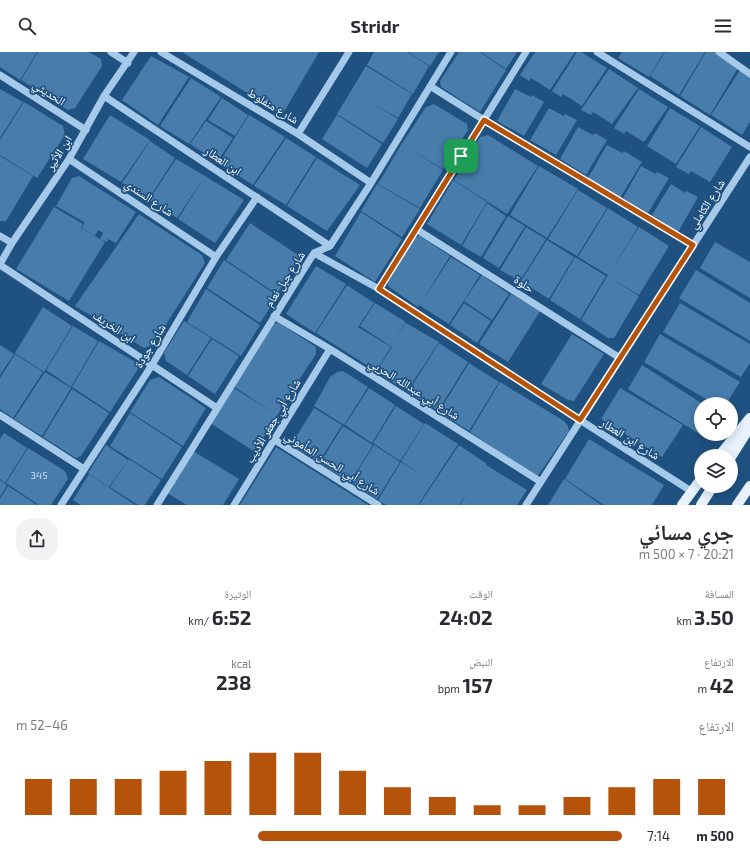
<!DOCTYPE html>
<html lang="ar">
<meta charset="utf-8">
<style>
:root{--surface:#fff;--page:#f2f2f3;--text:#2b2b33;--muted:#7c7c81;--accent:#b45309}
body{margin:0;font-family:"Exo 2","Noto Naskh Arabic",sans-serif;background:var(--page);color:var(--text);direction:rtl;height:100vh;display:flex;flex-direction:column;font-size:15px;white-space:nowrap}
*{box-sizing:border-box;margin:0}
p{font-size:13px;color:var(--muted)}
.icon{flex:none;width:22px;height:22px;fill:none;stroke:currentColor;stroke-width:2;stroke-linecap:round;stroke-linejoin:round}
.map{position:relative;height:453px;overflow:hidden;direction:ltr}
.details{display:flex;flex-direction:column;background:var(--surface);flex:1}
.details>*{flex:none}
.controls{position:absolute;left:694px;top:345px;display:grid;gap:8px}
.controls a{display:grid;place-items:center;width:44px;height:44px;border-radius:50%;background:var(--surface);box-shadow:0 2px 10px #0003;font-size:20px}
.pin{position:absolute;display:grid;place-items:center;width:34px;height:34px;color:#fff;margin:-17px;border-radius:8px;box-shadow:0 2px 6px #0006}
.round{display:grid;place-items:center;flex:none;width:42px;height:42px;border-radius:16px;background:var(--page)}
.head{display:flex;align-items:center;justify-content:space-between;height:68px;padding:0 16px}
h1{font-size:22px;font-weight:700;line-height:30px}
.stats{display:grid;grid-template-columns:repeat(3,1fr);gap:6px;height:68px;padding:4px 16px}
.stats div{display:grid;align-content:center}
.stats b{font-size:20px;font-weight:700}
.stats small{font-size:11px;font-weight:400}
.stats p{font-size:11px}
.chart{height:112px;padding:8px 16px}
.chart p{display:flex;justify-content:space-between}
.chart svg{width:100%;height:72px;margin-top:4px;stroke:var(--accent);stroke-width:6}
ul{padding:0 16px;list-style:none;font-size:13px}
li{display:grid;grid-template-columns:64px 48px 1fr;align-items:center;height:30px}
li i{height:10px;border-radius:5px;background:var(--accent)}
header{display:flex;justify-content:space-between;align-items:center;height:52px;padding:0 16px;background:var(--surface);font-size:18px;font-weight:700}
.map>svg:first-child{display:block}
.building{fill:#477cab}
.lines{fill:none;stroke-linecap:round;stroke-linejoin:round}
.minor{stroke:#a5c9e9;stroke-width:7}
.major{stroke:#e7f2fe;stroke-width:10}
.route-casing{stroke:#fff;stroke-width:8}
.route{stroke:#b45309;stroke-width:5}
.labels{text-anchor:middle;stroke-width:3.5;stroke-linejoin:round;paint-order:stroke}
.number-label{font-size:10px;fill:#d1deea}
.street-label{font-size:12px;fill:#fff;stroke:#1f5281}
</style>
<header><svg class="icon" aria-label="menu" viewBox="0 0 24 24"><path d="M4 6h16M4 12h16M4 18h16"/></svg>Stridr<svg class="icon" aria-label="search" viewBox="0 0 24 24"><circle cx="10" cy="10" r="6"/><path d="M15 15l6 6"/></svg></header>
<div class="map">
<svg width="750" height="453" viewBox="0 0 750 453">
<rect width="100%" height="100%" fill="#1f5281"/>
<path class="building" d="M0,0H37L20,28L0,15Z
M38,0H89L101,7L102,14L75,56L68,58L21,28Z
M182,0H319L282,63Z
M374,0H407L429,14L413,42L367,13Z
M408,0H439L430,14Z
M459,0H480L506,18L480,60L441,35L440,29Z
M481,0H517L506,17Z
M535,0H575L550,38L531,26L529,29L520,23Z
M577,0H581L607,16L582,54L563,42L561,45L552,39Z
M622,0H664L649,25L618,6Z
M665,0H705L679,43L650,24Z
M706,0H715L738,16L710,63L680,44Z
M151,4L189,25L158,73L122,48Z
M366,14L412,42L398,66L374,52L398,67L383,91L337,62Z
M609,17L638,36L612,72L593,60L591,63L581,58Z
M740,18L750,24V70L742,83L711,63Z
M191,26L221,45L189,92L160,74Z
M0,37L23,50L0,86Z
M515,37L531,45L532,43L544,50L524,84L497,69Z
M639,37L668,55L644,90L626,79L624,82L614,76Z
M222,46L248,63L235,84L208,68Z
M24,50L63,74L65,83L37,126L0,103V88Z
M434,52L467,72L468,78L443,117L413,99L443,118L420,156L378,132L401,93L426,55Z
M549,56L564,64L565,62L577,68L556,103L530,88Z
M670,56L700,74L676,112L647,94Z
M110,63L150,88L121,130L83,107Z
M249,63L285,85L253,133L219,111Z
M337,63L382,92L367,116L322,87Z
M206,69L233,86L217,110L190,92Z
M578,75L593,83L595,81L607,88L586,123L560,107Z
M701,75L732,95L710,130L691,119L689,122L676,115Z
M488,83L538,114L507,162L454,128L480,85Z
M286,86L316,105L286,153L254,134Z
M150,89L175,106L148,148L122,131Z
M607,93L622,101L624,99L642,110L620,146L588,126Z
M0,104L33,124L6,169H0Z
M317,106L360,133L327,179L287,154Z
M176,107L205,124L177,166L149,148Z
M539,114L578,137L547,186L510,163Z
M641,114L656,122L657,120L669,126L648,161L623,146Z
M79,124L136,160L116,191L108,187L107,190L100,187L103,181L98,178L95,184L82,176L85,169L84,170L56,154L72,126Z
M205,124L244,148L215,191L178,167Z
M453,128L487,150L461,193L427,172Z
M377,132L420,157L402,185L361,159Z
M671,132L685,141L686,139L698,145L678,180L652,163Z
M578,138L607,156L577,204L548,187Z
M487,151L506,164L481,205L462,194Z
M54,155L83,172L81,176L105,190L69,249L16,217Z
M608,156L638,175L610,220L639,175L669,194L639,243L609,225L639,244L614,286H608L581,268L608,223L578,205Z
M361,160L402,187L375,230L335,204Z
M139,162L202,203L205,211L153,293L144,296L75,254Z
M508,164L525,174L499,216L483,206Z
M250,171L301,205L277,242L226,208Z
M526,175L546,187L520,229L500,218Z
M420,184L450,204L421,251L451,205L480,223L449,272L419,253L418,255L388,234V231L414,185Z
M547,188L574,205L549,247L521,229Z
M715,190L750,210V246L700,216Z
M575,205L606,224L580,267L550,248Z
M224,208L278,244L260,271L207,236Z
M316,214L346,232L315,281L286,262Z
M696,218L750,251V289L679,246Z
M482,223L509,242L492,268L464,249Z
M347,233L374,251L358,275L391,295L376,319L316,281Z
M206,237L260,273L241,304L187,270Z
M511,242L540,259L508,310L479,292Z
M375,251L406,270L394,289L406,271L439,290L407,339L376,320L392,295L360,274Z
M464,251L491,269L477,291L450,273Z
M680,251L750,292V311L741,325L663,280Z
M43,255L72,274L44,320L15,301Z
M184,269L211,286L187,323L166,309L164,301Z
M276,271H279L316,295V302L293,337L288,334L293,337L255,400L210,371L232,335L275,362L233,334L273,272Z
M73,274L98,289L71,335L46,318Z
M572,282L604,302L574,349L568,348L541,332Z
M660,282L740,330L726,352H714L644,310Z
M212,287L239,304L215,342L188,324Z
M99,289L135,310L138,317L110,360L72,335Z
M439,291L468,310L438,359L408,340Z
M0,293L14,302L0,323Z
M15,302L43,320L13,366L0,357V326Z
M469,311L499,330L469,379L439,360Z
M642,313L703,352H701V382H706L704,385L628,337Z
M343,319L368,335L344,373L314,354L330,325L337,320Z
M45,320L71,336L42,384L14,367Z
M159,325L206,356L183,394L130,360L150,328Z
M500,330L564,369L568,374L569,379L537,425L470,380Z
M369,336L395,353L372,391L345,373Z
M620,336L683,373L662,405L601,367Z
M72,337L109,361L81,404L76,406L43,385Z
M396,354L424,372L400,409L373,391Z
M314,356L342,373L319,410L291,393Z
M130,361L182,395L162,427L110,394Z
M425,371L458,392L418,453H386L378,448L401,410L422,423L401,409Z
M343,374L373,393L350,430L320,411Z
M4,381L27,396L5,431L0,427V387Z
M589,387L664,433L652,453H604L565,427Z
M106,393L128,408L109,435L88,421Z
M374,393L400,410L377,447L351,430Z
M459,393L487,412L486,413L527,438L517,453H460L467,441L459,453H419Z
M276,395L368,453H240Z
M28,396L65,419L68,427L51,453H39L6,431Z
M193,399L239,427L223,453H187L167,441Z
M129,407L161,428L145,453H138L110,435Z
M89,422L135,453H81L73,448Z
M564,427L601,453H548Z
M0,428L7,433L0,445Z
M8,434L37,453H0V447Z"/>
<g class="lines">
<path class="minor" d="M111,0L128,11
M161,0L298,82L371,131
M597,0L750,95
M719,0L750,22
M0,23L86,78
M430,34L484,68L693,193
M104,44L330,194
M298,82L349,0
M69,107L216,205
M416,177L620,306
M0,184L12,191
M314,201L379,237L580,368L691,439
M0,212L12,191L69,107L104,44L134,0
M0,213L217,356
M379,237L526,0
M274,264L330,297L541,430
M0,363L84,417
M275,388L378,453
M61,453L152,313L216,205L257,145
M157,453L314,201L330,194L371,131L451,0
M234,453L330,297
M526,453L750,105"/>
<path class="major" d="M719,404L750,366
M731,405L750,375
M682,453L701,427
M701,453L713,434
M737,453L750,434"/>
</g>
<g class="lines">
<g class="route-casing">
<path id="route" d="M484,68L693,193L580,368L379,237Z"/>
</g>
<use href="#route" class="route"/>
</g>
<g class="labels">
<g class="number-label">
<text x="39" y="427">345</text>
</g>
<g class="street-label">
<text transform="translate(49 41) rotate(33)" y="4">الحديثي</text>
<text transform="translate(273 54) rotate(31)" y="4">شارع منفلوط</text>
<text transform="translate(59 101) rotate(-58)" y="4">ابن الأثير</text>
<text transform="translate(223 109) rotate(34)" y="4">ابن العطار</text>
<text transform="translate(149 146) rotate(34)" y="4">شارع السندي</text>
<text transform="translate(707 152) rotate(-57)" y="4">شارع الكاملي</text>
<text transform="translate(285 227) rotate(-57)" y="4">شارع جبل نعام</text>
<text transform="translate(524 232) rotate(32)" y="4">حلوة</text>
<text transform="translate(114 275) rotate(33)" y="4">ابن الخريف</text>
<text transform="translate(150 294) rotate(-59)" y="4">شارع جودة</text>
<text transform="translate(414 337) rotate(32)" y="4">شارع أبي عبدالله الحربي</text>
<text transform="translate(273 369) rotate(-59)" y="4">شارع أبي جعفر الأديب</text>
<text transform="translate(630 387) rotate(32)" y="4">شارع ابن العطار</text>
<text transform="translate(332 411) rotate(32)" y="4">شارع أبي الحسن المأموني</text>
</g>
</g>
</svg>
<div class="controls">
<a><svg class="icon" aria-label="locate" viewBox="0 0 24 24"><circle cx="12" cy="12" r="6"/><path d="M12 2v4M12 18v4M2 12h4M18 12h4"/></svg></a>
<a><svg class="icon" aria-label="layers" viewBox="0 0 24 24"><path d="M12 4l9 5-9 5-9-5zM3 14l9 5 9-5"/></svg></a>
</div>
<div class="pin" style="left:461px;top:104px;background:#1e9e55"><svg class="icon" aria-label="arrive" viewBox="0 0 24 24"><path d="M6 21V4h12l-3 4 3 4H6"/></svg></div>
</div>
<section class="details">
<div class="head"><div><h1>جري مسائي</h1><p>20:21 · 7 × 500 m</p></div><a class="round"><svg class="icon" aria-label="share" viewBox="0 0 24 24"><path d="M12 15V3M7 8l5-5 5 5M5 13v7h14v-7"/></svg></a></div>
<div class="stats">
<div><p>المسافة</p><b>3.50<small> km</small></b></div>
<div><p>الوقت</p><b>24:02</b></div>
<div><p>الوتيرة</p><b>6:52<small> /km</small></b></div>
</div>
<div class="stats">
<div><p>الارتفاع</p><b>42<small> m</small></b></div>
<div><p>النبض</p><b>157<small> bpm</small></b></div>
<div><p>kcal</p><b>238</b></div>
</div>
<div class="chart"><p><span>الارتفاع</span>46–52 m</p>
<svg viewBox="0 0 160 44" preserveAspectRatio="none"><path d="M5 44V22M15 44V22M25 44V22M35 44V17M45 44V11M55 44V6M65 44V6M75 44V17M85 44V27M95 44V33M105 44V38M115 44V38M125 44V33M135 44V27M145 44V22M155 44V22"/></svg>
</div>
<ul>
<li><b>500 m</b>7:14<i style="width:60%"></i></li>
</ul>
</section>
